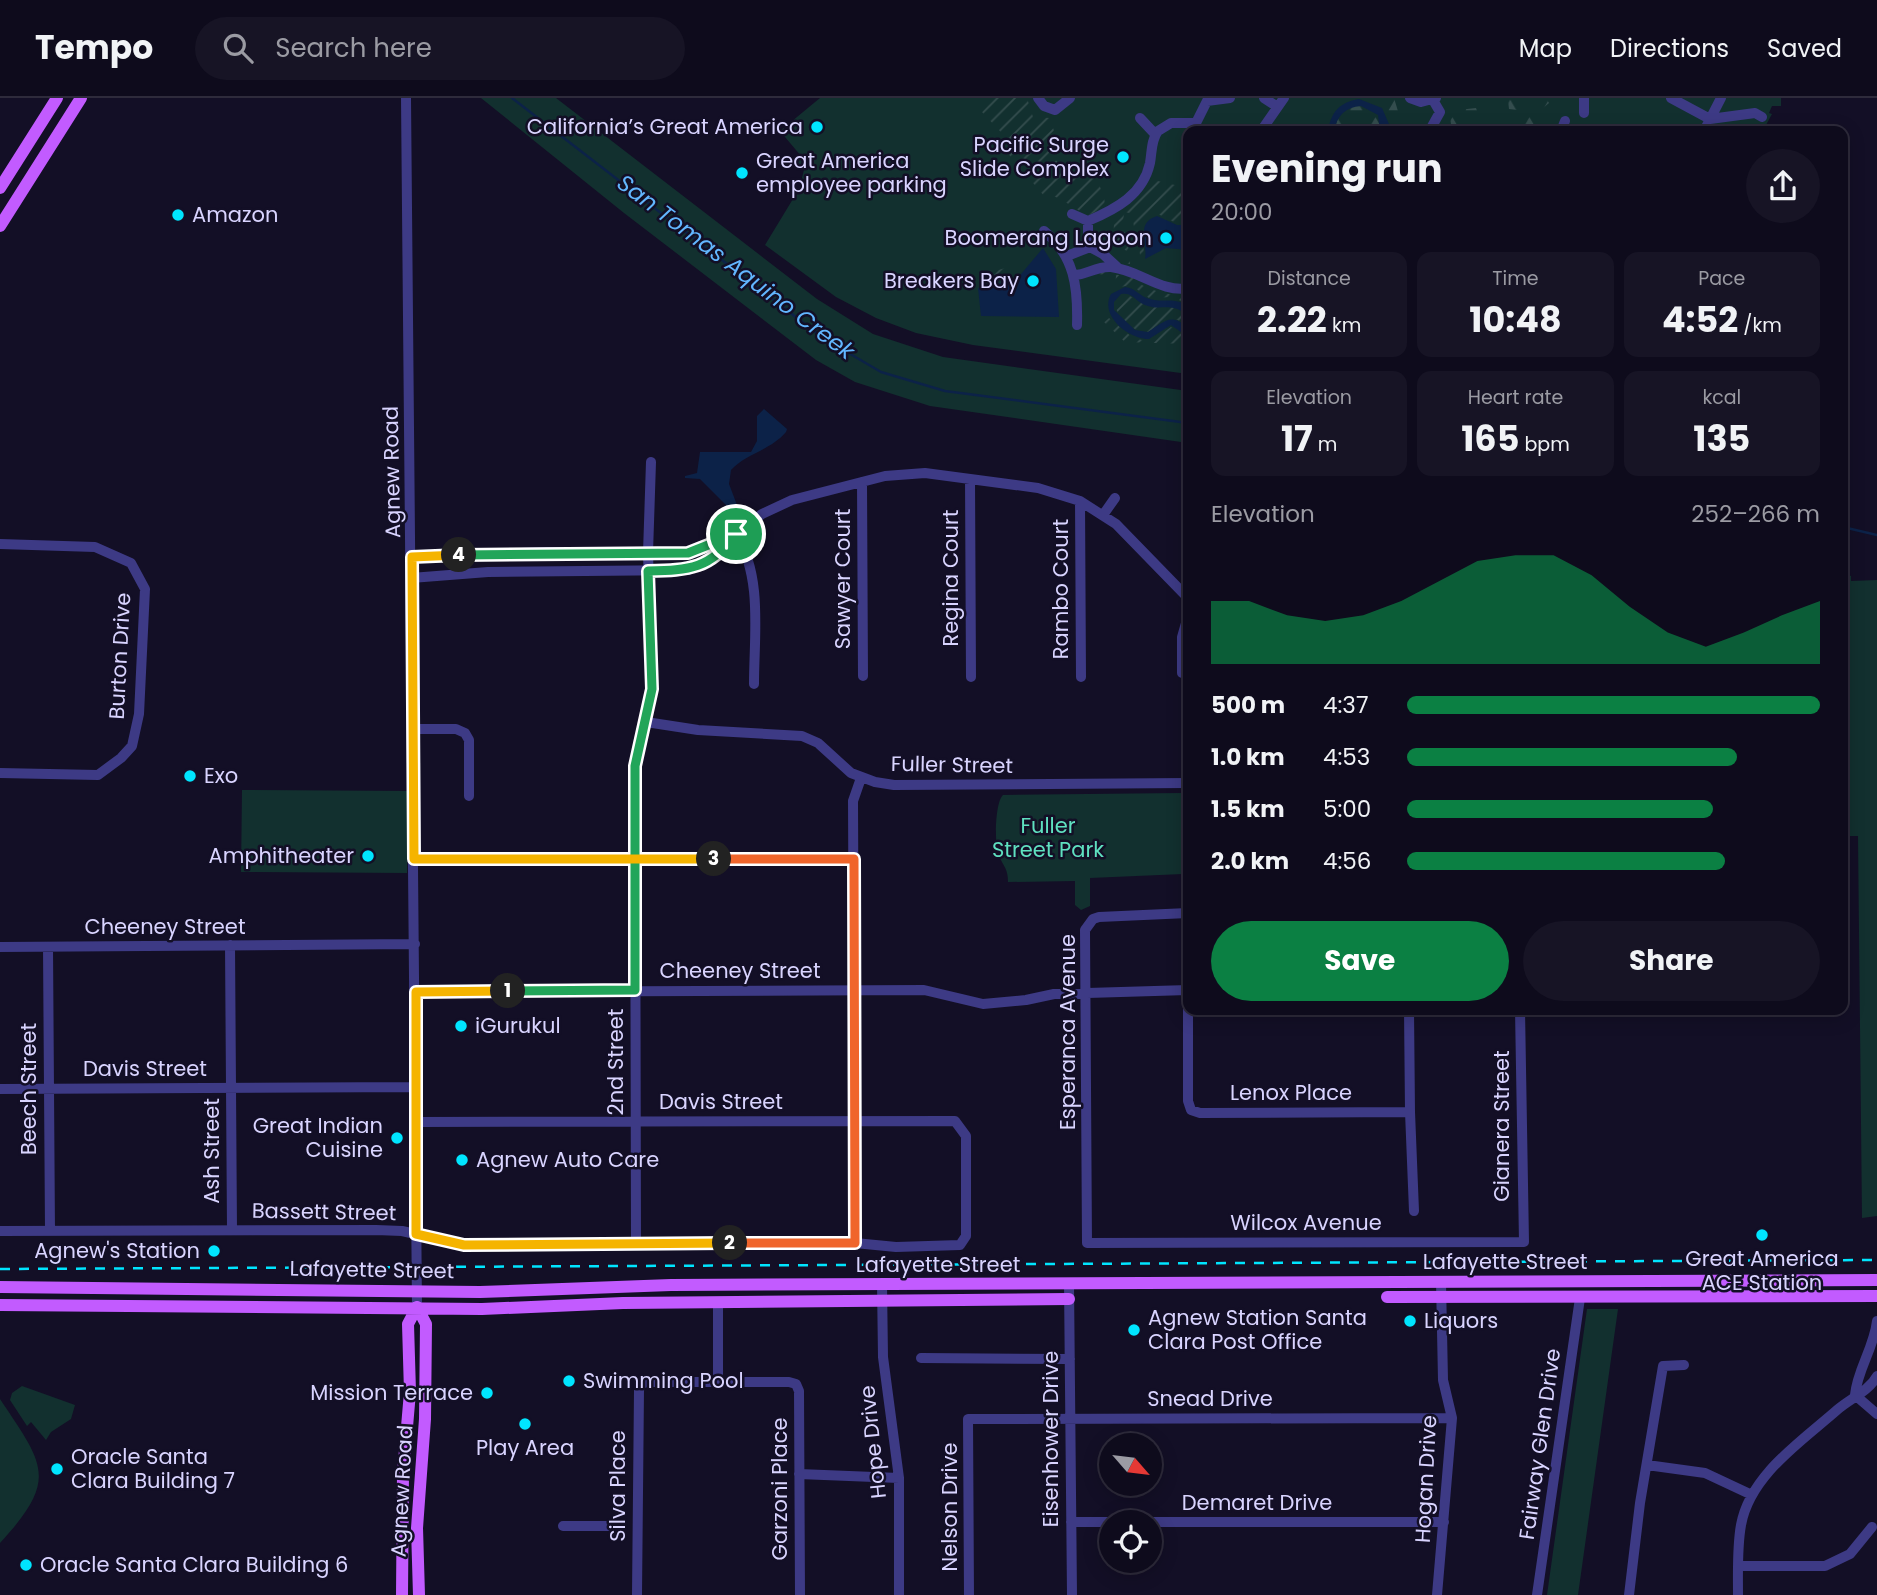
<!DOCTYPE html>
<meta charset="utf-8">
<style>
:root{--surface:#0e0b1c;--page:#171425;--text:#f1f3f6;--muted:#9b9ba3;--line:#2e2b3b;--accent:#0b8043}
body{margin:0;font-family:Poppins,sans-serif;background:var(--page);color:var(--text);height:100vh;display:flex;flex-direction:column;font-size:26px;white-space:nowrap}
*{box-sizing:border-box;margin:0}
p{font-size:23px;color:var(--muted)}
.icon{flex:none;width:38px;height:38px;fill:none;stroke:currentColor;stroke-width:2;stroke-linecap:round;stroke-linejoin:round}
.map{position:relative;flex:1;overflow:hidden}
.side{position:absolute;left:1183px;top:28px;width:665px;height:889px;display:flex;flex-direction:column;background:var(--surface);border-radius:14px;box-shadow:0 4px 18px #0003,0 0 0 2px var(--line)}
.side>*{flex:none}
.needle{width:46px;rotate:118deg}
.tools{position:absolute;left:1099px;top:1335px;display:grid;gap:14px}
.tools a{display:grid;place-items:center;width:63px;height:63px;border-radius:50%;background:var(--surface);box-shadow:0 4px 18px #0003,0 0 0 2px var(--line);font-size:35px}
.pin{position:absolute;display:grid;place-items:center;width:60px;height:60px;color:#fff;margin:-30px;border:4px solid #fff;border-radius:50%;box-shadow:0 2px 7px #0007}
.km{position:absolute;width:35px;height:35px;margin:-18px;border-radius:50%;background:#222;color:#fff;font-size:19px;line-height:35px;text-align:center}
.round{display:grid;place-items:center;flex:none;width:74px;height:74px;border-radius:37px;background:var(--page)}
.head{display:flex;align-items:center;justify-content:space-between;height:119px;padding:0 28px}
h1{font-size:38px;font-weight:700;line-height:52px}
.figures{display:grid;grid-template-columns:repeat(3,1fr);gap:10px;height:119px;padding:7px 28px}
.figures div{display:grid;align-content:center;border-radius:14px;background:var(--page);text-align:center}
.figures b{font-size:35px;font-weight:700}
.figures small{font-size:19px;font-weight:400}
.figures p{font-size:19px}
.chart{height:196px;padding:14px 28px}
.chart p{display:flex;justify-content:space-between}
.chart svg{width:100%;height:126px;margin-top:7px;fill:var(--accent);opacity:.7}
.cta{display:flex;gap:14px;margin-top:auto;padding:14px 28px}
.cta a{flex:1;height:80px;border-radius:42px;background:var(--accent);color:#fff;font-size:28px;font-weight:700;line-height:80px;text-align:center}
.cta a+a{background:var(--page);color:var(--text)}
ul{padding:0 28px;list-style:none;font-size:23px}
li{display:grid;grid-template-columns:112px 84px 1fr;align-items:center;height:52px}
li i{height:18px;border-radius:9px;background:var(--accent)}
header{display:flex;align-items:center;gap:42px;box-sizing:border-box;height:98px;padding:0 35px;background:var(--surface);border-bottom:2px solid var(--line)}
header strong{font-size:33px}
nav{display:flex;gap:38px;margin-inline-start:auto;font-size:24px}
.search{width:490px;height:63px;background:var(--page);display:flex;align-items:center;gap:18px;box-sizing:border-box;padding:0 24px;border-radius:38px;color:var(--muted);font-size:26px}
.map>svg:first-child{display:block}
.green{fill:#12302f}
.forest{fill:url(#forest-firs)}
.garden{fill:url(#garden-furrows)}
.water{fill:#0c2248}
.lines{fill:none;stroke-linecap:round;stroke-linejoin:round}
.stream{stroke:#0c2248;stroke-width:2.5}
.minor{stroke:#3d3a85;stroke-width:10}
.major{stroke:#c25bff;stroke-width:12}
.rail{stroke:#00e5ff;stroke-width:2.5;stroke-dasharray:10 9;stroke-linecap:butt}
.split-1-casing{stroke:#fff;stroke-width:14}
.split-2-casing{stroke:#fff;stroke-width:14}
.split-3-casing{stroke:#fff;stroke-width:14}
.split-4-casing{stroke:#fff;stroke-width:14}
.split-5-casing{stroke:#fff;stroke-width:14}
.split-1{stroke:#22a559;stroke-width:9}
.split-2{stroke:#f5b400;stroke-width:9}
.split-3{stroke:#f0652b;stroke-width:9}
.split-4{stroke:#f5b400;stroke-width:9}
.split-5{stroke:#22a559;stroke-width:9}
.poi-dot{fill:#00e5ff;stroke:#130f26;stroke-width:2.5}
.labels{text-anchor:middle;stroke-width:5;stroke-linejoin:round;paint-order:stroke}
.poi-label{font-size:21px;fill:#d9d4ff;stroke:#130f26;text-anchor:start}
.street-label{font-size:21px;fill:#d9d4ff;stroke:#130f26}
.park-label{font-size:21px;fill:#5fe0c0;stroke:#130f26}
.water-label{font-size:23px;font-style:italic;fill:#62b6ff;stroke:#130f26}
</style>
<header>
<strong>Tempo</strong>
<div class="search"><svg class="icon" aria-label="search" viewBox="0 0 24 24"><circle cx="10" cy="10" r="6"/><path d="M15 15l6 6"/></svg>Search here</div>
<nav><a>Map</a><a>Directions</a><a>Saved</a></nav>
</header>
<div class="map">
<svg width="1877" height="1497" viewBox="0 0 1877 1497">
<defs>
<pattern id="forest-firs" width="22" height="20" patternUnits="userSpaceOnUse" patternTransform="scale(1.75)"><rect width="22" height="20" fill="#12302f"/><path d="M5 1l3.5 6h-7zM16 11l3.5 6h-7z" fill="#344d4e"/></pattern>
<pattern id="garden-furrows" width="10" height="10" patternUnits="userSpaceOnUse" patternTransform="scale(1.75)"><rect width="10" height="10" fill="#12302f"/><path d="M-1 1l2-2M0 10L10 0M9 11l2-2" fill="none" stroke="#344d4e"/></pattern>
</defs>
<rect width="100%" height="100%" fill="#130f26"/>
<path class="green" d="M481,0H556L817,201L873,236L943,259L1188,293V345L930,308L855,284L816,262L624,115Z
M820,0H1781V8H1772L1769,15L1772,16L1766,27L1763,26L1762,33H1188V276L973,247L916,235L876,220L836,199L765,147L799,91L804,72L797,66L801,58L780,33Z
M1843,475L1851,478V483L1877,482V1118L1862,1120L1858,738H1843Z
M242,692L408,693L407,775L241,774Z
M1182,695L1183,776L1090,780V808L1081,812L1075,807V783L1008,784C1008,771 1004,769 999,758C994,748 995,704 1003,697Z
M1587,1211H1618L1578,1497H1547Z
M22,1288L75,1307L71,1321L51,1334L46,1342L31,1324L27,1328L10,1302L12,1295Z
M0,1301C44,1367 59,1381 0,1445Z"/>
<path class="forest" d="M1372,0H1394L1400,20L1406,23L1405,33H1392L1384,14L1371,3Z
M1511,0H1546L1549,5L1542,11L1543,19L1536,33H1509V27H1517L1518,12L1509,11L1508,2Z
M1352,8C1371,7 1381,15 1380,33H1334L1338,20Z
M1476,10L1481,23L1468,33H1439L1451,26L1449,13Z"/>
<path class="garden" d="M994,0H1027L1033,19L1050,20L1054,33L1051,56L1060,67L1096,81L1104,97L1105,109L1089,117C1075,112 1067,103 1053,98L1052,101L1045,99L1005,52L1012,46L982,14Z
M1149,81L1188,90V125H1176L1158,116L1146,122C1136,136 1150,154 1140,167C1142,148 1132,134 1133,116L1125,114C1119,127 1131,147 1130,166L1122,165L1120,163H1127L1128,154L1113,143L1114,126L1117,123L1115,116L1134,102Z
M1039,136L1043,140L1009,178L970,188L984,176L1009,169Z
M1098,173L1138,181L1140,186C1154,194 1172,197 1188,200V206L1172,199L1149,200L1131,187L1115,190L1116,178L1098,176Z
M1124,195L1151,209L1174,208L1188,217V231L1178,222L1167,221C1159,224 1155,231 1148,234C1135,237 1111,214 1115,201Z
M1109,220L1133,240L1142,242L1155,240L1171,229L1178,232L1188,246L1125,244L1104,224Z"/>
<path class="water" d="M1359,1L1382,10L1392,33H1380L1378,17L1361,8C1345,9 1337,18 1334,33H1328C1331,14 1340,4 1359,1Z
M1157,118L1177,127H1188V152L1166,150L1145,161C1148,144 1135,125 1157,118Z
M1043,150L1056,171L1059,219L981,218L978,190L1016,182Z
M1125,189C1136,190 1140,199 1150,201C1165,205 1174,199 1188,208V217C1168,203 1162,214 1145,207C1135,203 1133,194 1121,196L1114,204V212L1135,232L1148,234C1163,224 1173,213 1188,231V239L1171,227L1149,241C1129,241 1099,218 1111,196Z
M764,311L787,331L786,334C771,352 745,356 731,372L729,386L737,407L730,411L700,381L685,380V378L697,375L700,354H751L757,343V318Z"/>
<g class="lines">
<path class="stream" d="M512,0L823,240L881,274L945,293L1188,325
M1843,429L1877,437"/>
<path class="minor" d="M406,0L417,1209
M1038,0L1044,8L1055,12L1070,0
M1264,0L1276,8
M1410,0L1421,4L1436,0
M1584,0V15
M1671,0L1710,21L1755,15L1762,19
M1140,20L1155,36
M1430,32L1440,14L1433,2
M1261,33L1284,0
M1561,33L1565,23
M1704,33L1721,0
M1072,116L1088,123C1116,111 1143,97 1150,65C1152,54 1151,42 1158,33L1171,25H1196L1207,3L1230,0
M1044,133C1075,158 1078,190 1077,227
M1088,149V123
M1067,158L1090,149L1103,156L1117,169
M1074,177C1087,177 1096,168 1111,169C1139,172 1162,195 1188,190
M970,381L971,579
M862,384L863,578
M1080,403L1081,579
M1103,417L1115,400
M736,436C763,479 754,537 754,586
M0,446L95,449L131,465L145,491L139,616L132,648L121,660L98,677L0,675
M412,459L547,454L688,455L736,436L762,416L792,402L885,378L925,375L1038,390L1080,403L1116,426L1188,500
M411,480L488,474L688,472L722,454L734,439
M1182,575V539L1188,518
M646,624L698,632L802,638L818,645L851,675L875,684L894,687L1188,685
M413,631H456L465,635L469,642V698
M414,761H854
M1188,815L1099,819L1093,821L1085,832L1087,1145L1524,1144L1520,912
M230,847L232,1132
M0,849L415,846
M48,849L50,1133
M416,894L924,892L983,906L1026,902L1054,896L1188,892V1003L1191,1012L1200,1015L1410,1014L1409,912
M0,991L417,989
M1410,1014L1414,1113
M0,1133L376,1132L402,1133L464,1147L855,1145L896,1149L960,1147L966,1138V1038L955,1023L417,1024
M855,1145L853,703L861,680
M636,1146L635,668L652,591L648,455L651,364
M1069,1185L1072,1497
M882,1186L883,1259L899,1380V1497
M718,1204V1283
M921,1260L1070,1261
M1855,1297C1857,1272 1874,1250 1877,1223
M1855,1297L1877,1316
M1647,1367L1705,1375L1752,1397
M799,1376L899,1380
M1071,1424H1444
M563,1428H620
M1738,1468H1825L1850,1456L1872,1429
M637,1497L639,1292L641,1286L647,1284H789L796,1286L799,1293L800,1497
M969,1497L968,1321L1452,1320
M1437,1497L1452,1320L1443,1282L1441,1184
M1537,1497L1580,1200
M1629,1497L1640,1405L1663,1268L1684,1267
M1738,1497C1738,1474 1737,1449 1741,1427C1750,1377 1802,1343 1837,1312C1851,1300 1869,1293 1877,1278"/>
<path class="major" d="M0,90L57,0
M0,128L81,0
M0,1189L480,1194L671,1187L1877,1182
M1387,1199L1877,1198
M0,1207L482,1211L623,1205L1069,1201
M417,1209L426,1226L425,1321L417,1430L419,1497
M402,1497L403,1375L410,1294L408,1226L417,1209"/>
<path class="rail" d="M0,1171L1877,1162"/>
</g>
<g class="lines">
<g class="split-1-casing">
<path id="split-1" d="M508,893L635,892V668L652,591L648,473C690,472 710,471 736,436"/>
</g>
<g class="split-2-casing">
<path id="split-2" d="M508,893L416,894V1136L464,1147L730,1145"/>
</g>
<g class="split-3-casing">
<path id="split-3" d="M714,761H854L855,1145H730"/>
</g>
<g class="split-4-casing">
<path id="split-4" d="M459,457L412,459L414,761H714"/>
</g>
<g class="split-5-casing">
<path id="split-5" d="M459,457L688,455L736,436"/>
</g>
<use href="#split-1" class="split-1"/>
<use href="#split-2" class="split-2"/>
<use href="#split-3" class="split-3"/>
<use href="#split-4" class="split-4"/>
<use href="#split-5" class="split-5"/>
</g>
<g class="poi-dot">
<circle cx="817" cy="29" r="7"/>
<circle cx="1123" cy="59" r="7"/>
<circle cx="742" cy="75" r="7"/>
<circle cx="178" cy="117" r="7"/>
<circle cx="1166" cy="140" r="7"/>
<circle cx="1033" cy="183" r="7"/>
<circle cx="190" cy="678" r="7"/>
<circle cx="368" cy="758" r="7"/>
<circle cx="461" cy="928" r="7"/>
<circle cx="397" cy="1040" r="7"/>
<circle cx="462" cy="1062" r="7"/>
<circle cx="1762" cy="1137" r="7"/>
<circle cx="214" cy="1153" r="7"/>
<circle cx="1410" cy="1223" r="7"/>
<circle cx="1134" cy="1232" r="7"/>
<circle cx="569" cy="1283" r="7"/>
<circle cx="487" cy="1295" r="7"/>
<circle cx="525" cy="1326" r="7"/>
<circle cx="57" cy="1371" r="7"/>
<circle cx="26" cy="1467" r="7"/>
</g>
<g class="labels">
<g class="poi-label">
<text x="803" y="36" text-anchor="end">California’s Great America</text>
<text x="1109" y="54" text-anchor="end">Pacific Surge<tspan x="1109" dy="24">Slide Complex</tspan></text>
<text x="756" y="70">Great America<tspan x="756" dy="24">employee parking</tspan></text>
<text x="192" y="124">Amazon</text>
<text x="1152" y="147" text-anchor="end">Boomerang Lagoon</text>
<text x="1019" y="190" text-anchor="end">Breakers Bay</text>
<text x="204" y="685">Exo</text>
<text x="354" y="765" text-anchor="end">Amphitheater</text>
<text x="475" y="935">iGurukul</text>
<text x="383" y="1035" text-anchor="end">Great Indian<tspan x="383" dy="24">Cuisine</tspan></text>
<text x="476" y="1069">Agnew Auto Care</text>
<text x="200" y="1160" text-anchor="end">Agnew's Station</text>
<text x="1762" y="1168" text-anchor="middle">Great America<tspan x="1762" dy="24">ACE Station</tspan></text>
<text x="1148" y="1227">Agnew Station Santa<tspan x="1148" dy="24">Clara Post Office</tspan></text>
<text x="1424" y="1230">Liquors</text>
<text x="583" y="1290">Swimming Pool</text>
<text x="473" y="1302" text-anchor="end">Mission Terrace</text>
<text x="525" y="1357" text-anchor="middle">Play Area</text>
<text x="71" y="1366">Oracle Santa<tspan x="71" dy="24">Clara Building 7</tspan></text>
<text x="40" y="1474">Oracle Santa Clara Building 6</text>
</g>
<g class="street-label">
<text transform="translate(392 374) rotate(-91)" y="7">Agnew Road</text>
<text transform="translate(951 480) rotate(-90)" y="7">Regina Court</text>
<text transform="translate(843 481) rotate(-90)" y="7">Sawyer Court</text>
<text transform="translate(1061 491) rotate(-90)" y="7">Rambo Court</text>
<text transform="translate(120 558) rotate(-87)" y="7">Burton Drive</text>
<text transform="translate(952 667) rotate(1)" y="7">Fuller Street</text>
<text x="165" y="836">Cheeney Street</text>
<text x="740" y="880">Cheeney Street</text>
<text transform="translate(1068 934) rotate(-90)" y="7">Esperanca Avenue</text>
<text transform="translate(616 964) rotate(-90)" y="7">2nd Street</text>
<text x="145" y="978">Davis Street</text>
<text transform="translate(29 991) rotate(-90)" y="7">Beech Street</text>
<text x="1291" y="1002">Lenox Place</text>
<text x="721" y="1011">Davis Street</text>
<text transform="translate(1502 1028) rotate(-90)" y="7">Gianera Street</text>
<text transform="translate(212 1053) rotate(-90)" y="7">Ash Street</text>
<text transform="translate(324 1114) rotate(1)" y="7">Bassett Street</text>
<text x="1306" y="1132">Wilcox Avenue</text>
<text x="1505" y="1171">Lafayette Street</text>
<text x="938" y="1174">Lafayette Street</text>
<text transform="translate(372 1172) rotate(1)" y="7">Lafayette Street</text>
<text x="1210" y="1308">Snead Drive</text>
<text transform="translate(1051 1341) rotate(-90)" y="7">Eisenhower Drive</text>
<text transform="translate(873 1344) rotate(-96)" y="7">Hope Drive</text>
<text transform="translate(1540 1346) rotate(-82)" y="7">Fairway Glen Drive</text>
<text transform="translate(1426 1381) rotate(-87)" y="7">Hogan Drive</text>
<text transform="translate(618 1388) rotate(-90)" y="7">Silva Place</text>
<text transform="translate(780 1391) rotate(-90)" y="7">Garzoni Place</text>
<text transform="translate(402 1393) rotate(-87)" y="7">Agnew Road</text>
<text x="1257" y="1412">Demaret Drive</text>
<text transform="translate(950 1409) rotate(-90)" y="7">Nelson Drive</text>
</g>
<g class="park-label">
<text x="1048" y="735">Fuller<tspan x="1048" dy="24">Street Park</tspan></text>
</g>
<g class="water-label">
<text transform="translate(736 169) rotate(37)" y="8">San Tomas Aquino Creek</text>
</g>
</g>
</svg>
<div class="tools">
<a><svg class="needle" viewBox="-14 -14 28 28"><path d="M0-13l5 13h-10z" fill="#e53935"/><path d="M0 13l5-13h-10z" fill="#9b9ba3"/></svg></a>
<a><svg class="icon" aria-label="locate" viewBox="0 0 24 24"><circle cx="12" cy="12" r="6"/><path d="M12 2v4M12 18v4M2 12h4M18 12h4"/></svg></a>
</div>
<div class="pin" style="left:736px;top:436px;background:#1e9e55"><svg class="icon" aria-label="arrive" viewBox="0 0 24 24"><path d="M6 21V4h12l-3 4 3 4H6"/></svg></div>
<b class="km" style="left:508px;top:893px">1</b>
<b class="km" style="left:730px;top:1145px">2</b>
<b class="km" style="left:714px;top:761px">3</b>
<b class="km" style="left:459px;top:457px">4</b>
<section class="side">
<div class="head"><div><h1>Evening run</h1><p>20:00</p></div><a class="round"><svg class="icon" aria-label="share" viewBox="0 0 24 24"><path d="M12 15V3M7 8l5-5 5 5M5 13v7h14v-7"/></svg></a></div>
<div class="figures">
<div><p>Distance</p><b>2.22<small> km</small></b></div>
<div><p>Time</p><b>10:48</b></div>
<div><p>Pace</p><b>4:52<small> /km</small></b></div>
</div>
<div class="figures">
<div><p>Elevation</p><b>17<small> m</small></b></div>
<div><p>Heart rate</p><b>165<small> bpm</small></b></div>
<div><p>kcal</p><b>135</b></div>
</div>
<div class="chart"><p><span>Elevation</span>252–266 m</p>
<svg viewBox="0 0 160 44" preserveAspectRatio="none"><path d="M0 44V22L10 22L20 27L30 29L40 27L50 22L60 15L70 8L80 6L90 6L100 13L110 24L120 33L130 38L140 33L150 27L160 22V44z"/></svg>
</div>
<ul>
<li><b>500 m</b>4:37<i style="width:100%"></i></li>
<li><b>1.0 km</b>4:53<i style="width:80%"></i></li>
<li><b>1.5 km</b>5:00<i style="width:74%"></i></li>
<li><b>2.0 km</b>4:56<i style="width:77%"></i></li>
</ul>
<div class="cta"><a>Save</a><a>Share</a></div>
</section>
</div>
